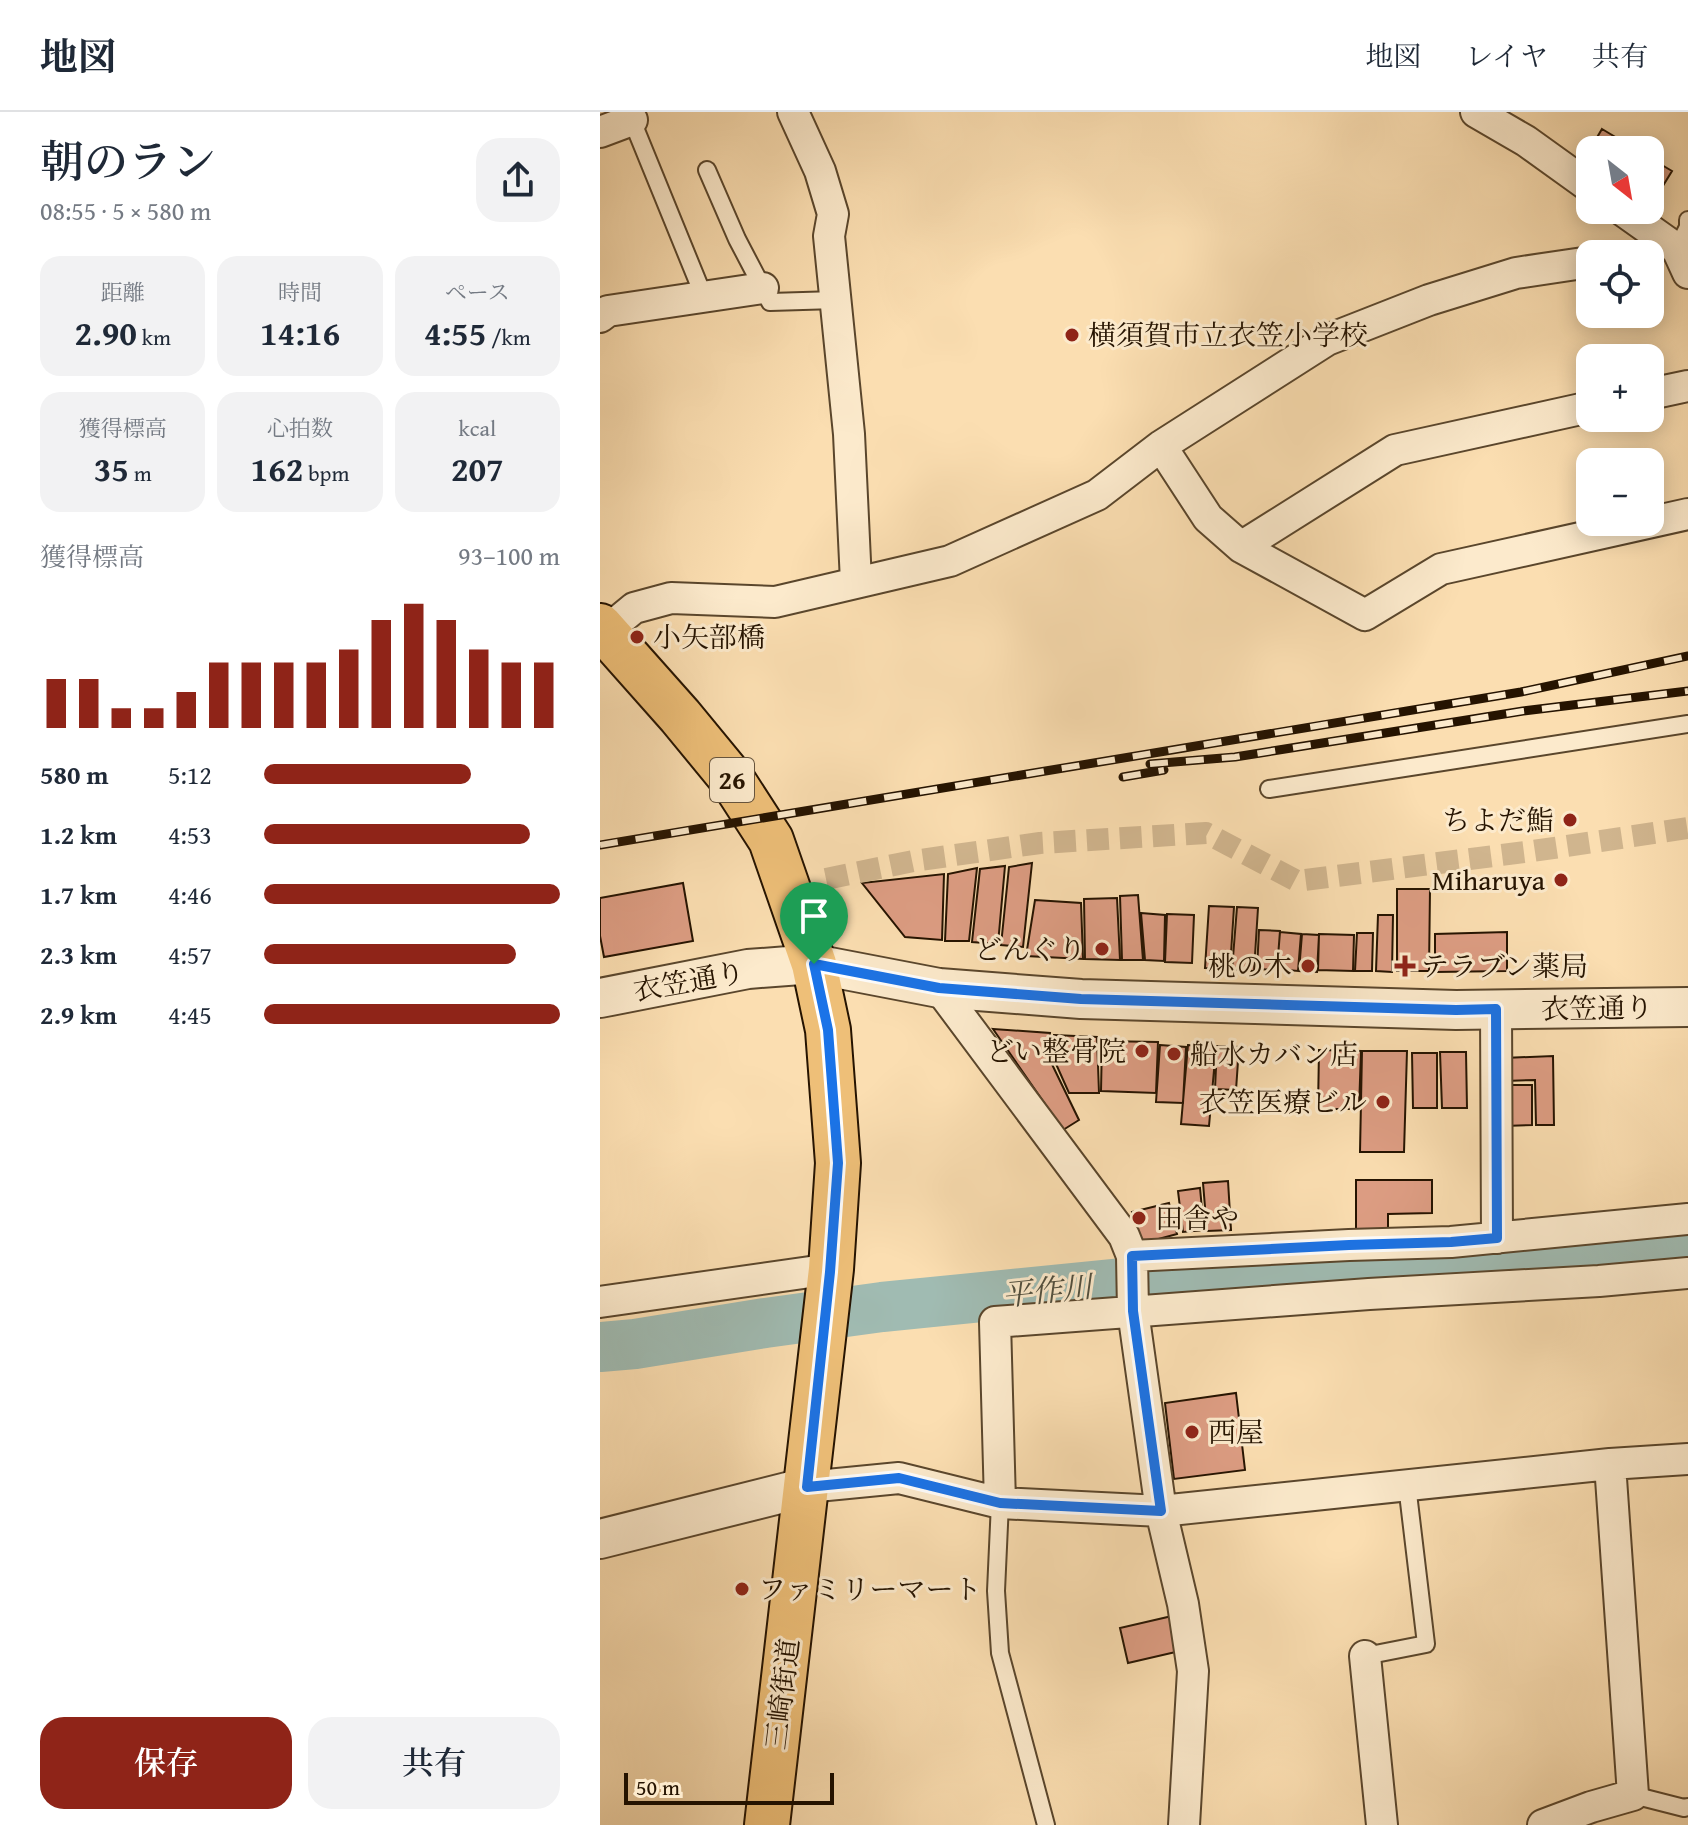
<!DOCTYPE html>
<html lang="ja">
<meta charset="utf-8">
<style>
:root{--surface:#fff;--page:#f2f2f3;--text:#1f2937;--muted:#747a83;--line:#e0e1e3;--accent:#8f2418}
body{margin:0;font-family:"Gentium Book Plus","Noto Serif JP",serif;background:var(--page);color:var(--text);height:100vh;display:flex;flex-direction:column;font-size:30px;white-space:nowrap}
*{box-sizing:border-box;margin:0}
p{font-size:26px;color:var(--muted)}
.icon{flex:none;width:44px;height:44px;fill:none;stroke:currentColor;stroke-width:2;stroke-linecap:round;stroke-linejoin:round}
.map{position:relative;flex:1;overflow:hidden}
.side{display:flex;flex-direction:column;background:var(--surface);width:600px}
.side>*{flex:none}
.needle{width:52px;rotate:149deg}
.tools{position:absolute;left:976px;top:24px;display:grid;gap:16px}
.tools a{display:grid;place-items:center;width:88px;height:88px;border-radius:16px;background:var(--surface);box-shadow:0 4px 20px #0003;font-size:40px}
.scale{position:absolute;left:24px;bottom:20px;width:210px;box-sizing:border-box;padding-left:8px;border:4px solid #251300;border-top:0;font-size:22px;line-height:28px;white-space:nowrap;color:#251300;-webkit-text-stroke:6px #fceacc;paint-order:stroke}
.pin{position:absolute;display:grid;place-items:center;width:68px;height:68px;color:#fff;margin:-82px -34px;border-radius:50% 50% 50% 0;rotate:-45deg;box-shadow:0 0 8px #0007}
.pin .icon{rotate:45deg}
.round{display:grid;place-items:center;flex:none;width:84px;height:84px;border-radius:24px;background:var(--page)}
.summary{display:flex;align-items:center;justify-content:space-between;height:136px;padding:0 40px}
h1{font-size:44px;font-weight:600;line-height:60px}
.metrics{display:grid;grid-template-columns:repeat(3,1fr);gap:12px;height:136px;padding:8px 40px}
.metrics div{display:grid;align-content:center;border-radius:20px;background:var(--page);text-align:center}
.metrics b{font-size:34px;font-weight:600}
.metrics small{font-size:22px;font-weight:400}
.metrics p{font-size:22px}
.chart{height:224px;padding:16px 40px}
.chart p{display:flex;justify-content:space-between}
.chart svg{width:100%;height:144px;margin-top:8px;stroke:var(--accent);stroke-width:6}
.button{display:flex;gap:16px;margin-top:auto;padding:16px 40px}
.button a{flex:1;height:92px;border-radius:24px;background:var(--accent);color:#fff;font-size:32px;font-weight:600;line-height:92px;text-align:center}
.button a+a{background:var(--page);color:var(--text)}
ul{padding:0 40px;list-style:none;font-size:26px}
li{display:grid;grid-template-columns:128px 96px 1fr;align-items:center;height:60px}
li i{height:20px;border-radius:10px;background:var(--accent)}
header{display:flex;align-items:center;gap:48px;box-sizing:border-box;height:112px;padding:0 40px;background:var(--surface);border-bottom:2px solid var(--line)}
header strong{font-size:38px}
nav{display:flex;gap:44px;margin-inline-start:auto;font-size:28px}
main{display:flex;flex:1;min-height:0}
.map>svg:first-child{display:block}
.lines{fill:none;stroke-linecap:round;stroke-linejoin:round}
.river{stroke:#a0bbb2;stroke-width:50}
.building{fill:#dd9d83;stroke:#251300;stroke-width:2}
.pedestrian-tunnel{stroke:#d0b58e;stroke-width:22;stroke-dasharray:22 11;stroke-linecap:butt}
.service-casing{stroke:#5a462c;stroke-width:20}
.minor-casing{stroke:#5a462c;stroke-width:34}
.tertiary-casing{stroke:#5a462c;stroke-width:42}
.primary-casing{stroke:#251300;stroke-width:48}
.service{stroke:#fceacc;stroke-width:16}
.minor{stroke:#fceacc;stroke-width:30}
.tertiary{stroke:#fceacc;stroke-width:38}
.primary{stroke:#eebf78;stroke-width:44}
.rail-casing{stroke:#251300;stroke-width:9}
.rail{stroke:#fceacc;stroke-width:6;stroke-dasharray:18;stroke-linecap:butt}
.route-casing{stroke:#fff;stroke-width:16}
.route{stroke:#1a73e8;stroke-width:10}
.poi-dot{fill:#8f2418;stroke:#fceacc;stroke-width:3}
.labels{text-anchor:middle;stroke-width:6;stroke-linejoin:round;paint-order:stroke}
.shield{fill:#fceacc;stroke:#66543d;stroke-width:2}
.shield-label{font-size:26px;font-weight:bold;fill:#251300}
.poi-label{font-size:28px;fill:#251300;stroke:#fceacc;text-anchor:start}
.street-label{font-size:28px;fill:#251300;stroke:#fceacc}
.water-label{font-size:30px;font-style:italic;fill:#504e3e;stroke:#fceacc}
</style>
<header>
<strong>地図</strong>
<nav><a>地図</a><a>レイヤ</a><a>共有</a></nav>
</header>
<main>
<section class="side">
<div class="summary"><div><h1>朝のラン</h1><p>08:55 · 5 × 580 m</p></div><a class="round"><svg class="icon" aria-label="share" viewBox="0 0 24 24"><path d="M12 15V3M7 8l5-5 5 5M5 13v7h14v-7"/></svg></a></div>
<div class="metrics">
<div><p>距離</p><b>2.90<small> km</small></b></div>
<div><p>時間</p><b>14:16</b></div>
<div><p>ペース</p><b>4:55<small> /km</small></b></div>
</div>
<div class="metrics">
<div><p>獲得標高</p><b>35<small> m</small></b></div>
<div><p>心拍数</p><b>162<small> bpm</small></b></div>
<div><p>kcal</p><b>207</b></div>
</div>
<div class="chart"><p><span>獲得標高</span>93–100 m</p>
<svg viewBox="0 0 160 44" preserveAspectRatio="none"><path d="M5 44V29M15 44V29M25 44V38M35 44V38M45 44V33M55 44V24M65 44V24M75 44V24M85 44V24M95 44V20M105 44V11M115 44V6M125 44V11M135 44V20M145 44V24M155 44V24"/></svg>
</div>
<ul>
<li><b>580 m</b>5:12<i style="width:70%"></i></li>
<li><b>1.2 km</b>4:53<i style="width:90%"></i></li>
<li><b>1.7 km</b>4:46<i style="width:100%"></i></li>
<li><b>2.3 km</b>4:57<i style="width:85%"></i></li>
<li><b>2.9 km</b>4:45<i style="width:100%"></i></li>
</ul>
<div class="button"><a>保存</a><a>共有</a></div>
</section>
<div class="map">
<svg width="1088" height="1713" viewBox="0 0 1088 1713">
<rect width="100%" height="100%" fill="#fbdeb1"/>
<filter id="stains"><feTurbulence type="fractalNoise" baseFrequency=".0025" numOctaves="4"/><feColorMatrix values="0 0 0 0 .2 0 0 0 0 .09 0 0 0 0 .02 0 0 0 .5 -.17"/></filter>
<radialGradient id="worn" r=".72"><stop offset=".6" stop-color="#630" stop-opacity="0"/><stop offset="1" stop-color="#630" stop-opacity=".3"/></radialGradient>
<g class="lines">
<path class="river" d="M0,1235L35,1232L165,1211L282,1195L693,1154L1088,1140"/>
</g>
<path class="building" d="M1002,17L1037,38H990V63L979,56Z
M1050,46L1072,59L1050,95Z
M432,751L423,835L401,833L409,755Z
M405,754L398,832L372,830L380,757Z
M377,756L369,829H345L348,762Z
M344,762L342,828L305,825L262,771Z
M83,771L93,829L4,845L0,824V786Z
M797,777H830L829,859H797Z
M538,783L543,848H522L520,784Z
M517,786L520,848L485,847L484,787Z
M435,788L481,791L483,847L426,844Z
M609,794L634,795L630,857L605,856Z
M637,795L658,796L654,859L632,858Z
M541,801L565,803L564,849L545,848Z
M567,802L594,803L592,851L565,850Z
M778,803H793L792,860L776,859Z
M659,818L680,819L677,858L657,857Z
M680,820L701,822L698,859L677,857Z
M907,820V859L835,860V822Z
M757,821H773L772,859H755Z
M702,822L719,823L717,860L699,859Z
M719,822L754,823L753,859L718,858Z
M393,917L450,921L447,942L479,1008L463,1018Z
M454,923L497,925L499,981H469L452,943Z
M502,929L558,930L556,981L501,979Z
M560,933L586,935L583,991L556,990Z
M588,933L616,936L609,1014L581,1012Z
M617,934L639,935L636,978L615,977Z
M719,938L761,939L759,997H718Z
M762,939H807L804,1040H760Z
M840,940H866L867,996H842Z
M812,941H837V996H813Z
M953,944L954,1013H936L935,968L905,969L904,946Z
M904,973H932V1013L904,1014Z
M756,1068H832V1101L788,1102V1120H756Z
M628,1069L631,1118L607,1119L603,1071Z
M600,1076L604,1118L583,1120L578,1079Z
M569,1091L577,1122L540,1132L532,1100Z
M636,1281L645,1358L574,1367L565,1291Z
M572,1504L580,1539L528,1551L520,1516Z"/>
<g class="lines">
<path class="pedestrian-tunnel" d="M226,767L313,749L440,731L606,721L697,769L933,739L1088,716"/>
<g class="service-casing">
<path id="service" d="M29,1L104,185
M107,58L137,127L170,190L236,188
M1077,137L1088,115V108
M669,677L1088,612
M400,1391L396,1479L400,1541L446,1713
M765,1544L826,1532L807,1373
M1033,1683L1084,1696L1088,1695"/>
</g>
<g class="minor-casing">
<path id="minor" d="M193,0L220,59L233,102L229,124L249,322L256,470
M876,0L926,29L990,75
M0,20L32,8
M1022,98L1077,137L1088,161
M0,205L8,199L163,176
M1050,282L1088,274
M561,334L608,406L641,435L765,503L841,457L1088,402
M641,435L795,338L990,295
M5,520L34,496L71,486L175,490L350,449L497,383L561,334L727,228L829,188L916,161L990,150
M339,876L524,1124L532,1144L533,1199L561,1399L583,1492L593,1559L584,1713
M896,897L897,1126
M532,1144L749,1133L851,1130L1088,1107
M0,1190L231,1157
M207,1375L299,1366L400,1391L561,1399L1010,1352L1088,1347
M400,1391L395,1210L769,1182L999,1169L1088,1161
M765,1544L782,1713
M943,1713L991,1695L1033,1683L1010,1352"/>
</g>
<g class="tertiary-casing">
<path id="tertiary" d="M0,886L148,857L214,852L339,876L481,887L856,898L1088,895
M0,1427L207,1375"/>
</g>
<g class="primary-casing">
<path id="primary" d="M0,514L80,604L131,666L171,728L214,852L228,918L238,1051L231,1157L167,1713"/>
</g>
<use href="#service" class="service"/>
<use href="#minor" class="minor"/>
<use href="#tertiary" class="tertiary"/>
<use href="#primary" class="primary"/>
<g class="rail-casing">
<path id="rail" d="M550,652L635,645L923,599L1088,579
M523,665L564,658
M0,733L921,580L1088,544"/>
</g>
<use href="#rail" class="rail"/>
</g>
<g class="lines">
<g class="route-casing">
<path id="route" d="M214,852L339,876L481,887L856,898L896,897L897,1126L851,1130L749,1133L532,1144L533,1199L561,1399L400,1391L299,1366L207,1375L230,1160L238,1051L228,918Z"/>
</g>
<use href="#route" class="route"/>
</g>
<g class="poi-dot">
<circle cx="472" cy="223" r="8"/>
<circle cx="37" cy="525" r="8"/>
<circle cx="970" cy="708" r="8"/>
<circle cx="961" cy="768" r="8"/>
<circle cx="502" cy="837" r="8"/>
<circle cx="708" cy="854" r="8"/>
<path d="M801 842h8v8h8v8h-8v8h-8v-8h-8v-8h8z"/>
<circle cx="542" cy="939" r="8"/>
<circle cx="574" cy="942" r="8"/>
<circle cx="783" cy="990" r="8"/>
<circle cx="539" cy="1106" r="8"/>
<circle cx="592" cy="1320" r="8"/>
<circle cx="142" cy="1477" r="8"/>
</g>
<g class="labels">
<rect class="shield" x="110" y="646" width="44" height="44" rx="6"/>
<g class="shield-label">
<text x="132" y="677">26</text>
</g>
<g class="poi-label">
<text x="488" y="233">横須賀市立衣笠小学校</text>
<text x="53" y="535">小矢部橋</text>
<text x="954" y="718" text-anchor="end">ちよだ鮨</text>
<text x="945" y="778" text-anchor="end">Miharuya</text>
<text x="486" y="847" text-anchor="end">どんぐり</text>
<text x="692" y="864" text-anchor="end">桃の木</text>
<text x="821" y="864">テラブン薬局</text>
<text x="526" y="949" text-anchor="end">どい整骨院</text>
<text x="590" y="952">船水カバン店</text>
<text x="767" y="1000" text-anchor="end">衣笠医療ビル</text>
<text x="555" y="1116">田舎や</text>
<text x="608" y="1330">西屋</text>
<text x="158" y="1487">ファミリーマート</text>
</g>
<g class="street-label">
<text transform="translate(89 869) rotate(-10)" y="10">衣笠通り</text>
<text transform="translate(997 896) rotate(-1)" y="10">衣笠通り</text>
<text transform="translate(182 1582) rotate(-83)" y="10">三崎街道</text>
</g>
<g class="water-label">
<text transform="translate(447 1179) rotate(-6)" y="10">平作川</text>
</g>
</g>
<rect width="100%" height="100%" filter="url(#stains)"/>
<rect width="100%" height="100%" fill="url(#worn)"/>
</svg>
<div class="tools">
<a><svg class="needle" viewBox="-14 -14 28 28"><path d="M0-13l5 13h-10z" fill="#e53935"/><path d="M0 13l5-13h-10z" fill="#747a83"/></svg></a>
<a><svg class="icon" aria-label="locate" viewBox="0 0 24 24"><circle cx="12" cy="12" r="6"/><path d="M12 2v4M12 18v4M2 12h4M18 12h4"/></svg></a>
<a>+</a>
<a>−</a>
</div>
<div class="scale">50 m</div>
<div class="pin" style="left:214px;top:852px;background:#1e9e55"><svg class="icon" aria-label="arrive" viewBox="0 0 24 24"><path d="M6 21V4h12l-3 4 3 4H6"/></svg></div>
</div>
</main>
